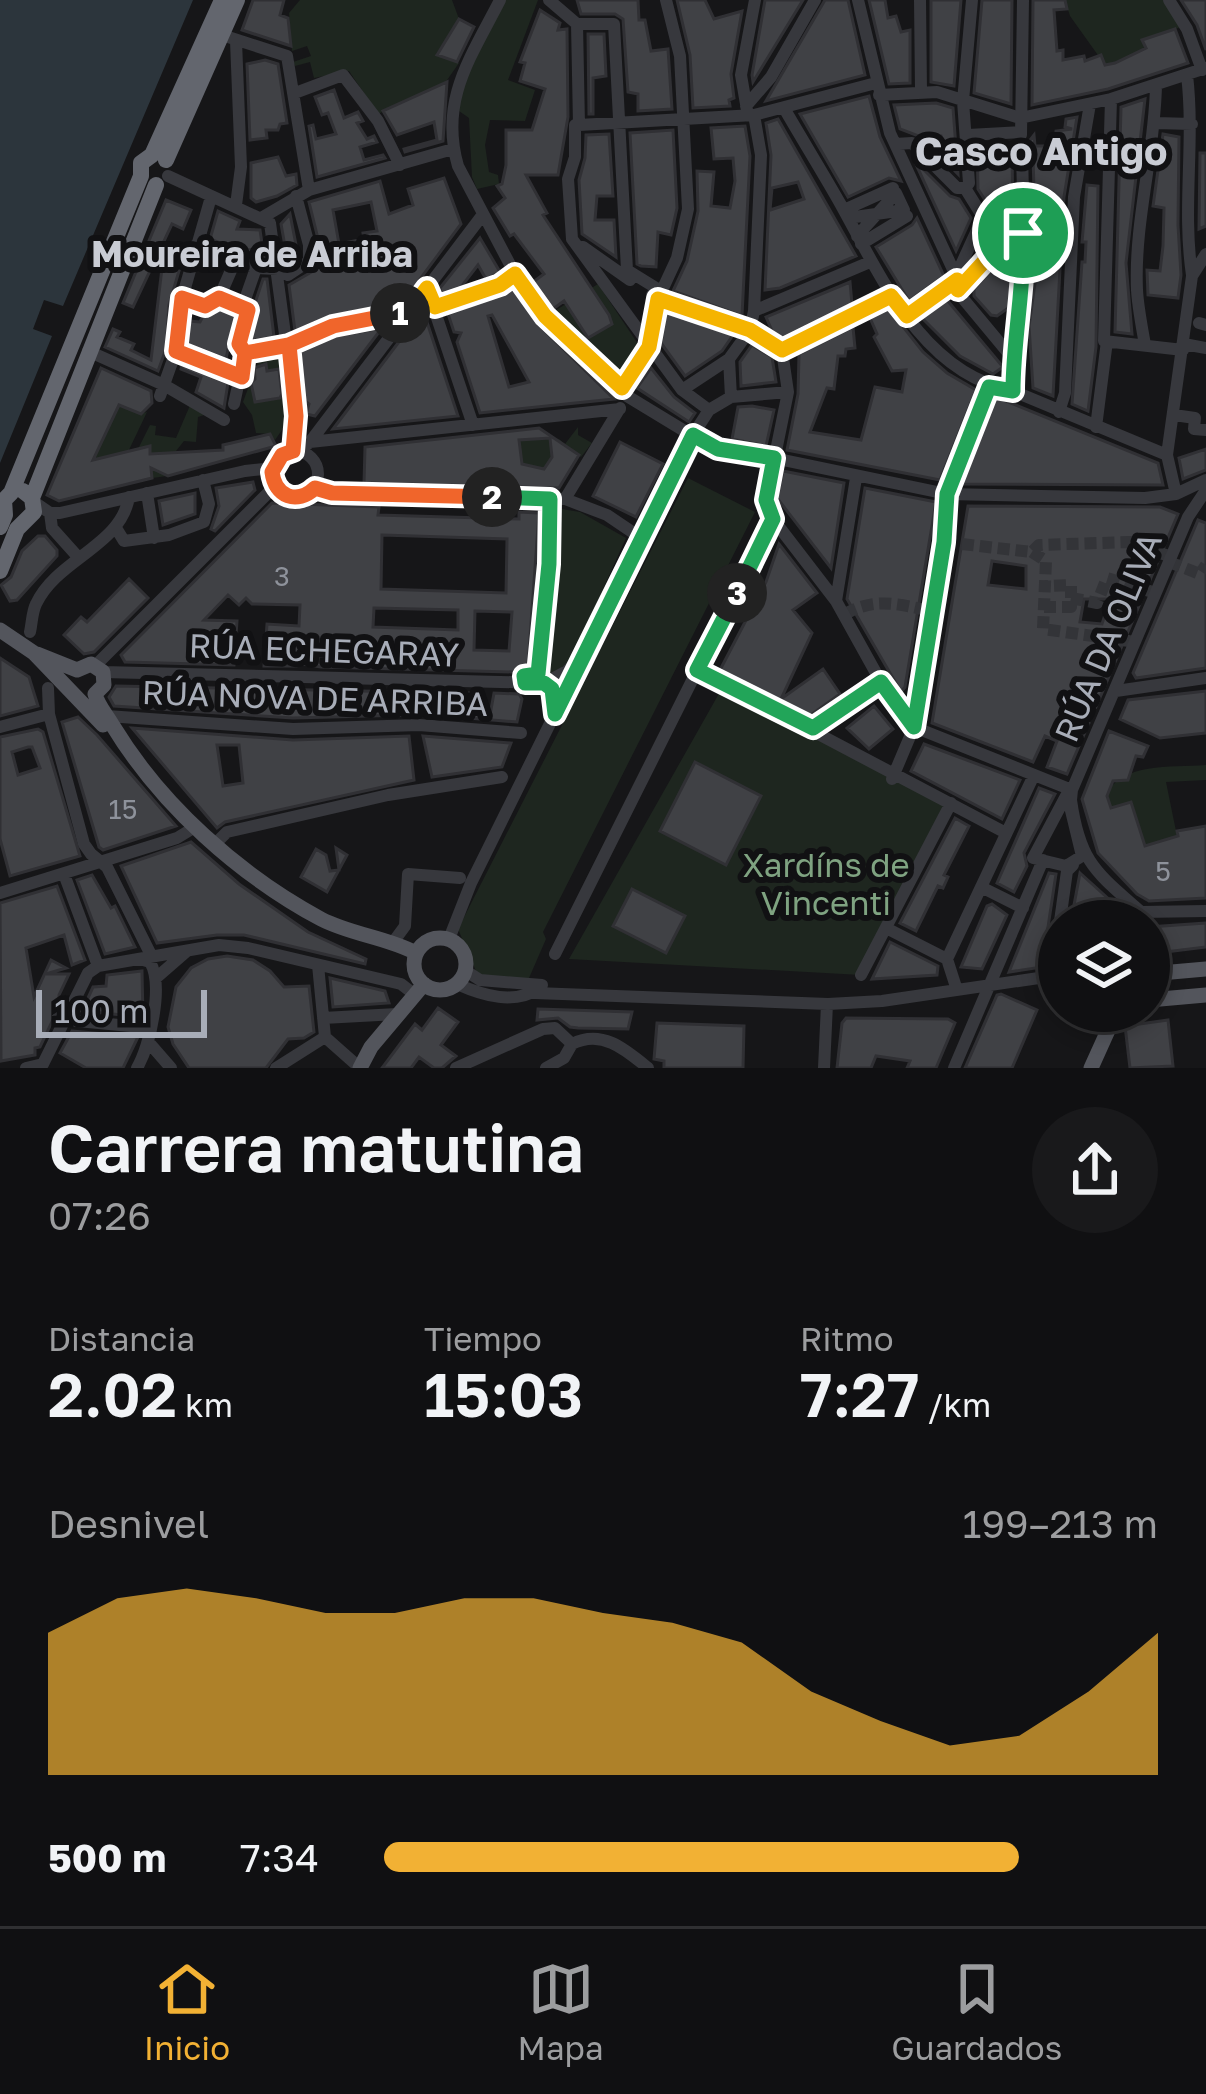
<!DOCTYPE html>
<html lang="es">
<meta charset="utf-8">
<style>
:root{--surface:#101012;--page:#19191b;--text:#f1f3f6;--muted:#9c9d9f;--line:#303032;--accent:#f2b134}
body{margin:0;font-family:"Golos Text",sans-serif;background:var(--page);color:var(--text);height:100vh;display:flex;flex-direction:column;font-size:45px;white-space:nowrap}
*{box-sizing:border-box;margin:0}
p{font-size:39px;color:var(--muted)}
.icon{flex:none;width:66px;height:66px;fill:none;stroke:currentColor;stroke-width:2;stroke-linecap:round;stroke-linejoin:round}
.map{position:relative;height:1068px;overflow:hidden}
.panel{display:flex;flex-direction:column;background:var(--surface);flex:1}
.panel>*{flex:none}
.buttons{position:absolute;left:1038px;top:900px;display:grid;gap:24px}
.buttons a{display:grid;place-items:center;width:132px;height:132px;border-radius:50%;background:var(--surface);box-shadow:0 6px 18px #0003,0 0 0 3px var(--line);font-size:60px}
.scale{position:absolute;left:36px;bottom:30px;width:171px;box-sizing:border-box;padding-left:12px;border:6px solid #a8adb8;border-top:0;font-size:33px;line-height:42px;white-space:nowrap;color:#a8adb8;-webkit-text-stroke:9px #111113;paint-order:stroke}
.pin{position:absolute;display:grid;place-items:center;width:102px;height:102px;color:#fff;margin:-51px;border:6px solid #fff;border-radius:50%;box-shadow:0 3px 12px #0007}
.km{position:absolute;width:60px;height:60px;margin:-30px;border-radius:50%;background:#222;color:#fff;font-size:33px;line-height:60px;text-align:center}
.round{display:grid;place-items:center;flex:none;width:126px;height:126px;border-radius:63px;background:var(--page)}
.head{display:flex;align-items:center;justify-content:space-between;height:204px;padding:0 48px}
h1{font-size:66px;font-weight:600;line-height:90px}
.figures{display:grid;grid-template-columns:repeat(3,1fr);gap:18px;height:204px;padding:12px 48px}
.figures div{display:grid;align-content:center}
.figures b{font-size:60px;font-weight:600}
.figures small{font-size:33px;font-weight:400}
.figures p{font-size:33px}
.chart{height:336px;padding:24px 48px}
.chart p{display:flex;justify-content:space-between}
.chart svg{width:100%;height:216px;margin-top:12px;fill:var(--accent);opacity:.7}
ul{padding:0 48px;list-style:none;font-size:39px}
li{display:grid;grid-template-columns:192px 144px 1fr;align-items:center;height:90px}
li i{height:30px;border-radius:15px;background:var(--accent)}
.menu{display:flex;justify-content:space-around;align-items:center;height:168px;border-top:3px solid var(--line);background:var(--surface);font-size:33px;color:var(--muted)}
.menu a{display:grid;justify-items:center;gap:6px}
.menu .on{color:var(--accent)}
.map>svg:first-child{display:block}
.green{fill:#1e261f}
.water{fill:#2c353c}
.building{fill:#404145;stroke:#303034;stroke-width:3;fill-rule:evenodd}
.lines{fill:none;stroke-linecap:round;stroke-linejoin:round}
.minor-tunnel{stroke:#333438;stroke-width:12;stroke-dasharray:12 6;stroke-linecap:butt}
.minor{stroke:#37383d;stroke-width:12}
.major{stroke:#53555c;stroke-width:15}
.highway{stroke:#63666e;stroke-width:16}
.split-1-casing{stroke:#fff;stroke-width:24}
.split-2-casing{stroke:#fff;stroke-width:24}
.split-3-casing{stroke:#fff;stroke-width:24}
.split-4-casing{stroke:#fff;stroke-width:24}
.split-1{stroke:#f5b400;stroke-width:15}
.split-2{stroke:#f0652b;stroke-width:15}
.split-3{stroke:#22a559;stroke-width:15}
.split-4{stroke:#22a559;stroke-width:15}
.labels{text-anchor:middle;stroke-width:12;stroke-linejoin:round;paint-order:stroke}
.number-label{font-size:27px;fill:#8e929b}
.street-label{font-size:33px;fill:#a8adb8;stroke:#111113}
.park-label{font-size:33px;fill:#7fa381;stroke:#111113}
.neighbourhood-label{font-size:36px;font-weight:bold;fill:#c9ccd4;stroke:#111113}
.quarter-label{font-size:39px;font-weight:bold;fill:#c9ccd4;stroke:#111113}
</style>
<div class="map">
<svg width="1206" height="1068" viewBox="0 0 1206 1068">
<rect width="100%" height="100%" fill="#161618"/>
<path class="green" d="M300,0H452L459,19L436,54L459,63L445,83L378,114L349,71L314,78L310,62L295,66L293,62L311,56L307,46L292,51L289,13Z
M504,0H538L508,80L535,90L525,121L490,120L485,145L489,172L498,175L499,184L477,189L472,177L469,118L459,111V90Z
M1065,0H1163L1181,27L1143,40L1148,51L1118,70L1114,62L1105,65L1070,16Z
M598,284L642,350L623,379L574,338L553,312Z
M281,355L288,421L275,440L270,434L256,433L252,415L243,402L259,359Z
M191,403L207,414L198,417L196,442L184,441L164,466L167,476L152,478L150,447L138,449L150,425L156,426L155,435L176,438Z
M119,405L140,414L147,412L128,452L93,460Z
M578,427V435L592,443L581,457L564,445L544,469L522,464L519,438H550L551,443L559,439L565,444Z
M688,478L755,512L543,932L546,939L526,985L481,983L458,929Z
M556,508L580,512L626,538L572,658L563,667L544,676Z
M721,690L813,728L951,803L861,975L569,959Z
M1206,765V780L1166,782L1177,836L1145,846L1132,802L1111,808L1107,797H1103C1125,761 1168,768 1206,765Z"/>
<path class="water" d="M0,0H193L63,306L44,300L33,329L52,336L0,463Z"/>
<path class="building" d="M253,0H284L280,15L288,18L291,46L242,30Z
M577,0H638L639,20H645L651,51L668,49L672,109L638,111V94L628,92L623,19L615,14H581Z
M677,0H705L714,19L742,11L731,74L734,98L729,100L730,106L693,108L690,55Z
M765,0H803L753,82L752,75Z
M825,0H848L865,75L766,101Z
M869,0H885L888,18L896,16L901,32L910,30V83L889,84Z
M931,0H961L954,86L931,82Z
M982,0H1012L1011,104L974,93Z
M1033,0H1065L1067,9L1054,10L1057,51L1063,50V60L1084,56L1085,61L1101,55L1105,65L1115,63L1146,48L1142,40L1175,29L1188,63L1108,89L1032,105Z
M1181,0H1206V50L1197,25Z
M540,10L560,23L558,30L567,29L568,117L558,175H526L547,213L543,215L609,315L612,324L588,338L564,301L553,309L533,282L544,274L514,234L510,236L493,208L505,198L497,186L502,184L506,165V130H532L545,89L520,81L525,63L520,62Z
M459,19L474,27L457,62L437,55Z
M588,34H604L606,76L593,78V114H589Z
M265,60L278,64L287,123L280,124L278,130H266L267,138L250,140L247,64Z
M447,82L443,141L405,152L404,149L437,140L434,122L397,135L383,111Z
M334,90L344,118L358,112L363,121L357,123L367,139L374,136L377,142L360,147L364,160L383,155L385,158L317,177L309,126L313,125L316,139L336,134L328,113L322,115L315,97Z
M869,96L880,137L901,181L889,178L848,197L800,114Z
M1145,99L1126,263L1132,334L1115,332L1121,107Z
M936,103L953,108L958,174L939,155L946,152L941,136L921,137L900,129L894,105Z
M1077,117L1064,197L1053,396L1033,388L1029,326L1036,276L1033,153L1027,144L1034,135L1035,146H1055L1056,131L1072,129L1065,127L1066,119Z
M778,119L856,256L780,288L765,290L771,155L766,123ZM798,182L804,199L770,210L772,188Z
M745,126L750,156L742,316L673,291L687,261L698,211L697,171L714,172L711,206L730,208L735,181L733,158L714,159L711,128Z
M673,130L677,208L671,235L658,232L656,267L641,266L637,264L630,133Z
M609,134L613,196H597L595,220H614L616,257L582,234L579,180L585,158L586,135Z
M1163,134L1179,137L1178,225L1181,275L1178,298L1148,295L1147,270L1160,271L1163,246L1164,208L1153,206Z
M1016,144L1012,153L1013,217L990,208L978,189L977,145Z
M1200,153H1206V226L1199,229Z
M278,157L286,176L296,174L297,185L277,196L256,202L251,198V163Z
M914,160L950,196L959,199L971,218L956,251Z
M444,178L461,224L403,302L331,316L295,331L289,285L315,270L320,261L319,243L309,202L380,181L389,214L413,205L408,189ZM371,202L377,231L363,233L364,239L339,244L333,210Z
M1087,185L1098,186L1096,347L1088,411L1072,404L1082,262H1085L1086,242H1082Z
M166,200L191,210L183,229L172,224L133,307L123,303Z
M218,211L240,221L237,229L260,230L264,257L255,256V250L235,249L210,239Z
M290,214L298,255L288,263L281,224Z
M917,218L944,276L909,301L876,247L912,225Z
M480,238L500,272L486,279L478,265L461,287L441,294L440,288Z
M1014,245L1011,306L997,316L991,315L974,296V289Z
M162,268L179,271L169,305L166,349L158,371L105,347L113,329L120,332L117,337L134,344L131,350L151,360Z
M263,279H267L274,337L250,341L257,312L255,303Z
M850,282L852,304L783,339L773,333L766,317Z
M513,289L538,324L614,399L480,413L457,342L461,333L454,332L448,314ZM492,315L529,382L509,387L488,316Z
M947,300L1003,367L993,374L960,356L922,318Z
M228,304L235,316L226,359L187,344L189,321L200,322L203,316Z
M889,309L923,352L947,373L976,390L940,480L787,450L798,394L799,354L853,327L855,348L846,349L845,356H838L834,389L827,388L810,432L861,440L875,387L902,392L906,370L892,371L874,337L877,334L870,318Z
M423,310L458,416L333,429Z
M666,311L733,335L722,351L685,376L661,343Z
M382,328L315,416L306,414L309,404L304,400L298,353L336,336Z
M752,345L772,357L776,382L741,386L740,362Z
M266,364L267,371L279,369L282,394L280,398L255,402L251,383L255,379L254,368Z
M182,365L228,383L224,408L196,392L201,377L181,369Z
M101,368L151,391L152,403L141,414L119,405L93,460L150,446V454L223,450V445L270,434L276,446L168,476L151,468L152,478L59,501L47,495Z
M651,368L674,397L695,413L689,422L637,388Z
M996,397L1158,463L1163,485L962,484Z
M752,406L774,410L766,446L732,439L738,407Z
M539,428L579,455L559,488L364,483L365,447ZM550,438L552,457L544,469L522,464L519,440Z
M620,442L663,464L636,517L593,496Z
M1206,449V470L1183,479L1179,458Z
M783,471L844,483L831,568L777,498Z
M253,482L255,490L215,531L211,529L219,506L216,488Z
M865,488L936,502L905,687L901,692L847,599Z
M195,493V514L163,525L159,501Z
M272,503L379,507L378,515L519,519V512L539,513L528,665L513,672L321,667L296,663V666H264L267,624L299,626L300,605L252,604L246,598L239,605L228,595L204,620L237,621L234,665L125,662L121,655ZM382,535L507,539L506,593L381,589ZM374,608L458,610V630L373,627ZM475,611L512,612L509,651L474,650Z
M968,506L1160,507L1178,514L1096,707L1088,703L1083,714L1089,723L1067,774L1047,767L1057,741L1045,736L1033,762L932,723ZM992,561L1026,566V589L988,585ZM1084,599H1110L1102,624L1080,622Z
M1198,520L1206,523V668L1136,678L1133,673Z
M38,536H45L57,550V556L17,600L10,601L1,585L11,577L22,551Z
M779,544L817,593L793,610L812,633L781,699L823,669L840,694L808,717L720,670L766,582Z
M129,579L148,598L94,652L84,654L64,635L81,617L87,622Z
M0,658L29,677L38,706L0,716Z
M116,686L409,692L410,710L407,715L293,718L114,706L109,697Z
M1206,691V733L1160,738L1120,719L1128,700Z
M433,692L471,693L470,704L490,715L494,693L519,694L522,699L517,722L431,715Z
M874,706L893,729L869,749L847,728Z
M78,717L97,735L176,826L103,850L99,847L62,722Z
M132,728L293,740L409,736L414,780L225,822L217,828ZM217,745H239L243,783L223,786Z
M38,729L43,732L80,856L10,876L0,839V737ZM28,747H32L40,768L18,775L12,752Z
M1109,731L1148,746L1143,757L1136,756L1128,780L1113,781L1107,796L1111,808L1131,802L1145,846L1178,836L1177,831L1206,826V898L1149,901L1137,894L1098,853L1082,799Z
M423,736L511,743L502,767L432,777Z
M924,744L1020,780L1002,819L911,771Z
M695,762L761,796L726,865L660,831Z
M1039,788L1055,794L1024,853L1027,866L1014,892L997,883Z
M955,818L969,826L944,875L948,877L943,888L938,886L916,931L900,923Z
M191,842L239,884L308,932L366,959L365,964L244,935H217L157,943L121,866Z
M336,848L347,855L327,892L301,877L316,849L326,855L330,871L339,870Z
M1049,873L1056,874L1042,967L1009,972Z
M1080,873L1133,921H1071Z
M92,875L111,908L115,906L135,947L105,954L77,880Z
M57,886L85,960L72,965L64,935L26,948L34,997L51,960L66,968L46,974H69L59,995V1007L40,1047L35,1048V1055L1,1061L0,903Z
M632,889L685,916L666,953L613,926Z
M992,904L1007,915L982,969L961,967L987,906Z
M1206,923V947L1149,954V927Z
M890,942L938,966L937,975L872,979Z
M227,956L253,960L270,971L284,987L309,986L314,1032L304,1038L288,1039L266,1068H189L173,1044L168,1027L176,987L191,968L208,959Z
M142,971L143,1017L82,1011L93,987L106,986L107,975Z
M330,978L385,991L389,1003L333,1007Z
M1001,994L1037,1010L1012,1068H965L997,995Z
M438,1008L458,1022L441,1045L456,1056L442,1068H434L419,1057L411,1068H382L415,1024L422,1030Z
M538,1009L632,1012L628,1029L578,1028L570,1027L558,1018L537,1020Z
M846,1018L948,1019L955,1023L936,1068H907L910,1061L876,1056L871,1068H837L842,1023Z
M1168,1020L1173,1066L1130,1068L1125,1026Z
M657,1023L744,1026L743,1068H664V1061L654,1059Z
M72,1031L138,1037L123,1068H86L60,1053Z"/>
<g class="lines">
<path class="minor-tunnel" d="M944,542L1032,552L1039,545L1130,542L1171,557
M1032,552L1046,561L1043,629L1136,642
M1169,562L1200,574L1206,565
M1071,598L1097,603L1107,578L1156,593
M1044,607H1071V585L1045,586
M845,614C875,597 898,604 931,611"/>
<path class="minor" d="M500,0C471,57 439,100 458,166L515,274L545,316L627,396L706,444L947,494L1145,498L1176,494L1206,480
M549,0L577,24H614L627,270L661,291
M858,0L890,133L956,276L960,295L1014,360L1013,391
M920,0L921,90
M1169,0L1187,29L1202,70
M577,24L579,125L754,115L876,83
M222,35L287,56L309,190
M236,41L241,167L236,205
M1187,75C1195,142 1182,208 1192,275
M295,93L343,75L378,121L400,165
M879,95L937,92L1020,118L1111,99L1206,68
M1111,99L1104,341L1183,350
M746,106L771,77L815,0
M784,108C803,141 823,173 841,205C881,277 923,374 1013,391L1167,455
M747,110L741,75L755,0
M1156,123L1192,124
M575,125V157L568,179L572,239L682,390L709,410
M968,135L1021,132
M1021,135L1023,0
M895,144L912,143L957,188H965L969,183L963,101L972,0
M168,176L270,223L296,416L293,451
M965,188L983,217L1017,230
M844,210L893,188
M263,217L309,190L453,149
M848,218L904,210L896,193L857,236
M861,244L907,216
M196,245L256,268L278,269L288,275L309,261V245L296,196
M583,247L630,280
M956,276L983,217
M427,288L473,425
M959,290L1014,229
M652,295L750,330L782,351
M182,298L205,306L219,298
M219,298L236,259
M435,307L500,285L515,274
M754,311L870,262
M907,316L957,280
M1199,323L1206,325
M1184,344L1206,348
M1145,345C1142,327 1138,308 1137,290C1134,221 1155,153 1156,85
M88,351L164,385L224,420
M176,351L242,377
M782,351L788,392L766,500L773,519L836,601L881,682L914,727L1072,790
M782,351L891,296
M245,353L289,345L333,326L408,312
M1014,360L1025,276L1022,153
M622,389L649,347L658,299L677,258L688,209L680,56L666,0
M682,390L729,359
M160,396L176,351L179,309L211,197
M731,397L788,392
M234,404L245,353L239,344L247,310L242,308L256,268
M1059,412L1065,393L1074,197L1090,104
M1174,415L1195,418L1194,429L1206,430
M1096,427L1107,341
M310,442L620,409
M272 474a23 23 0 1 1 46 0a23 23 0 1 1-46 0Z
M299,451L310,442L481,217
M315,488L331,493L565,499L607,515L641,538
M1206,490L1188,517L1072,790L1071,800C1080,863 1096,872 1141,912L1206,911
M147,493L154,538
M1176,494L1167,455L1192,276L1206,254
M565,499L620,408
M34,502L50,513H60L245,471L273,468
M50,513L52,528L78,557
M116,528L124,541L169,535L204,522L209,504L203,480
M836,601L856,478
M30,632C32,623 32,612 36,604C57,559 121,546 129,497
M96,665L275,486
M697,670L1006,833
M103,672L544,683L567,671L579,658
M525,683L524,676L538,674L550,499
M48,688L49,714L84,844L91,854L107,867L151,955
M1116,691L1206,678
M107,716L293,729L419,725L521,733
M0,727L49,714
M813,728L881,682
M892,779L914,727L944,542L947,494L989,387
M1067,794L1082,856L1066,866L1033,858Z
M214,845L227,832L388,795L502,777
M64,874L98,966
M981,887L1023,908
M0,893L177,838L195,827
M1060,921L1067,871L1073,865
M886,928L947,959
M449,939L471,883L693,435L709,410L731,397L729,359L750,330L754,311L761,155L754,115
M394,941L405,926L408,874L460,878
M555,954L773,519
M466,971L480,980L542,985
M1052,974L1059,925
M861,975L951,803
M156,978L187,951
M457,984C484,996 514,1005 541,988
M956,987L947,959L1034,775
M535,993L828,1004L882,1001L1059,975
M323,1018L397,1014
M67,1020L151,1028
M325,1037L360,1068
M572,1044C602,1029 625,1049 648,1068
M151,1045L171,1068
M26,1068L43,1064L88,973L98,966L219,945L248,948L401,984L414,994
M137,1068C150,1046 164,985 150,962L140,959
M276,1068L325,1037L318,965
M456,1068L543,1029L555,1028L572,1044
M546,1068L564,1058L572,1044
M824,1068L827,1004
M954,1068L1043,860"/>
<path class="major" d="M0,630L34,653L103,725
M37,654L77,670
M77,670L91,664L103,672L104,685L95,694
M95,694C98,706 107,715 113,726C161,805 239,875 321,919C352,935 386,937 416,953
M414 964a26 26 0 1 1 52 0a26 26 0 1 1-52 0Z
M1149,974L1206,969
M1149,1000L1206,995
M360,1068L371,1047L424,984
M1091,1068L1110,1026L1122,1011"/>
<path class="highway" d="M166,160L237,0
M32,498L156,185
M0,527L5,515L4,500L11,493L141,176V163L152,155L222,0
M0,571L17,529L34,512L32,498L23,491"/>
</g>
<g class="lines">
<g class="split-1-casing">
<path id="split-1" d="M400,313L410,311L427,288L435,307L500,285L515,274L545,316L622,388L649,347L658,299L750,330L782,350L891,296L907,316L957,280L958,290L1014,229L1023,233"/>
</g>
<g class="split-2-casing">
<path id="split-2" d="M400,313L333,326L289,345L245,353L239,344L248,310L219,298L205,306L182,298L176,351L242,377L245,353L289,345L296,416L293,451L282,455L272,472C275,497 297,505 315,488L332,493L492,497"/>
</g>
<g class="split-3-casing">
<path id="split-3" d="M492,497L550,499L549,564L538,674L524,676L525,683H544L552,689L555,714L693,435L718,449L774,458L766,500L773,519L737,593"/>
</g>
<g class="split-4-casing">
<path id="split-4" d="M737,593L697,670L813,728L881,682L914,727L944,542L947,494L989,387L1013,391C1013,338 1025,286 1023,233"/>
</g>
<use href="#split-1" class="split-1"/>
<use href="#split-2" class="split-2"/>
<use href="#split-3" class="split-3"/>
<use href="#split-4" class="split-4"/>
</g>
<g class="labels">
<g class="number-label">
<text x="282" y="586">3</text>
<text x="123" y="819">15</text>
<text x="1163" y="881">5</text>
</g>
<g class="street-label">
<text transform="translate(1108 637) rotate(-67)" y="12">RÚA DA OLIVA</text>
<text transform="translate(324 650) rotate(2)" y="12">RÚA ECHEGARAY</text>
<text transform="translate(315 698) rotate(2)" y="12">RÚA NOVA DE ARRIBA</text>
</g>
<g class="park-label">
<text x="826" y="877">Xardíns de<tspan x="826" dy="38">Vincenti</tspan></text>
</g>
<g class="neighbourhood-label">
<text x="252" y="267">Moureira de Arriba</text>
</g>
<g class="quarter-label">
<text x="1041" y="165">Casco Antigo</text>
</g>
</g>
</svg>
<div class="buttons">
<a><svg class="icon" aria-label="layers" viewBox="0 0 24 24"><path d="M12 4l9 5-9 5-9-5zM3 14l9 5 9-5"/></svg></a>
</div>
<div class="scale">100 m</div>
<div class="pin" style="left:1023px;top:233px;background:#1e9e55"><svg class="icon" aria-label="arrive" viewBox="0 0 24 24"><path d="M6 21V4h12l-3 4 3 4H6"/></svg></div>
<b class="km" style="left:400px;top:313px">1</b>
<b class="km" style="left:492px;top:497px">2</b>
<b class="km" style="left:737px;top:593px">3</b>
</div>
<section class="panel">
<div class="head"><div><h1>Carrera matutina</h1><p>07:26</p></div><a class="round"><svg class="icon" aria-label="share" viewBox="0 0 24 24"><path d="M12 15V3M7 8l5-5 5 5M5 13v7h14v-7"/></svg></a></div>
<div class="figures">
<div><p>Distancia</p><b>2.02<small> km</small></b></div>
<div><p>Tiempo</p><b>15:03</b></div>
<div><p>Ritmo</p><b>7:27<small> /km</small></b></div>
</div>
<div class="chart"><p><span>Desnivel</span>199–213 m</p>
<svg viewBox="0 0 160 44" preserveAspectRatio="none"><path d="M0 44V15L10 8L20 6L30 8L40 11L50 11L60 8L70 8L80 11L90 13L100 17L110 27L120 33L130 38L140 36L150 27L160 15V44z"/></svg>
</div>
<ul>
<li><b>500 m</b>7:34<i style="width:82%"></i></li>
</ul>
</section>
<nav class="menu">
<a class="on"><svg class="icon" aria-label="home" viewBox="0 0 24 24"><path d="M3 11l9-7 9 7M6 9v11h12V9"/></svg>Inicio</a>
<a><svg class="icon" aria-label="map" viewBox="0 0 24 24"><path d="M3 6l6-2 6 2 6-2v14l-6 2-6-2-6 2zM9 4v14M15 6v14"/></svg>Mapa</a>
<a><svg class="icon" aria-label="saved" viewBox="0 0 24 24"><path d="M7 4h10v16l-5-4-5 4z"/></svg>Guardados</a>
</nav>
